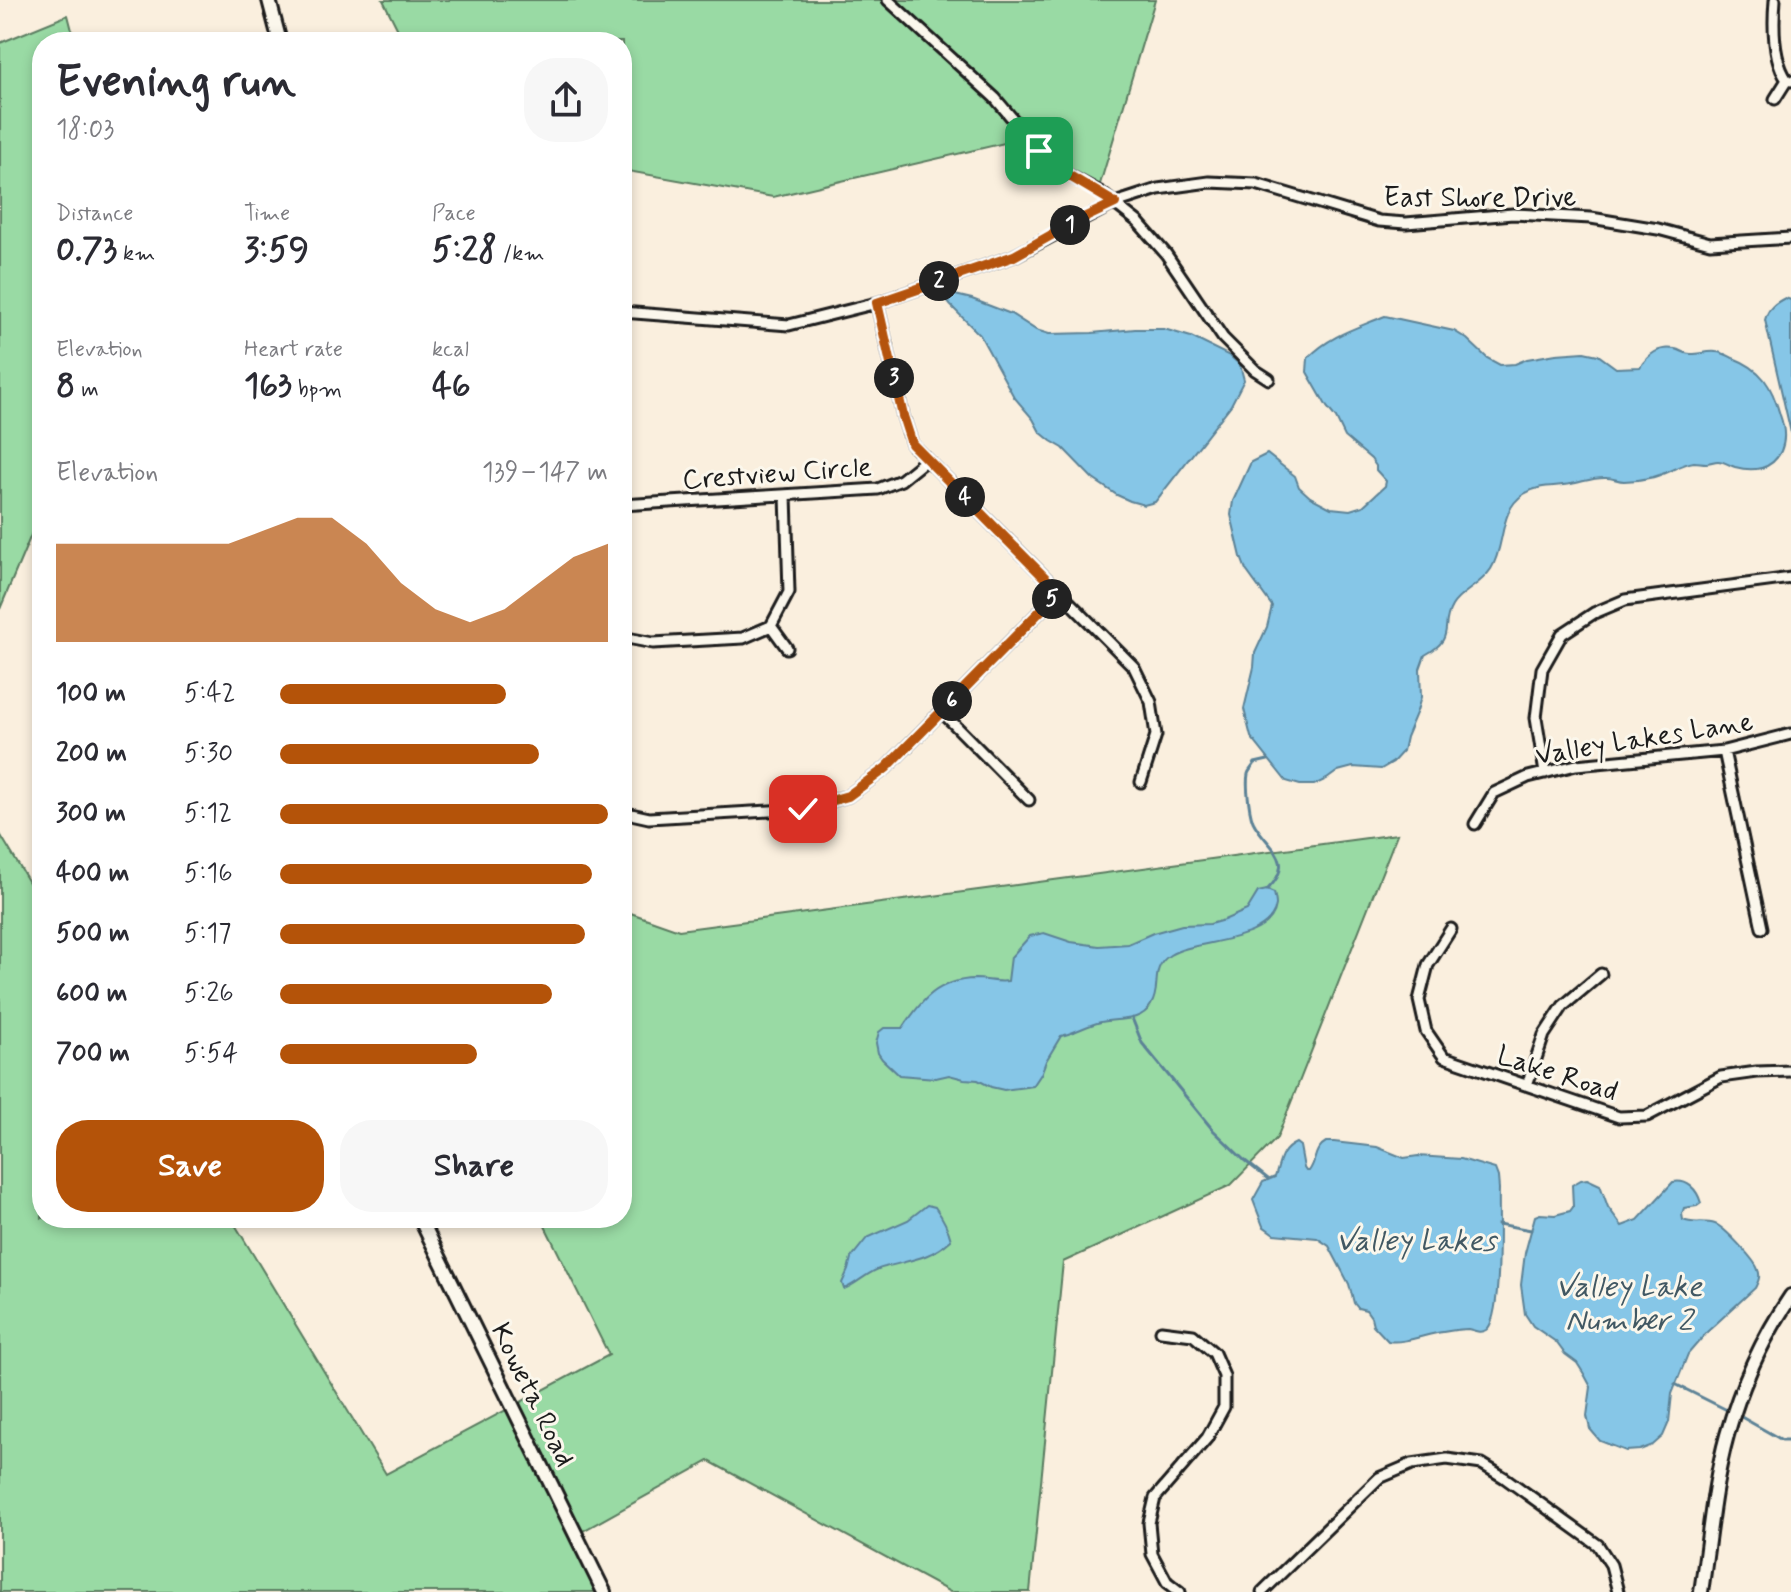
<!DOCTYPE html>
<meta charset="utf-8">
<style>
:root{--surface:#fff;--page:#f7f7f7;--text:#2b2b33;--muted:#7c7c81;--accent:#b45309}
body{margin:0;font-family:Mynerve,sans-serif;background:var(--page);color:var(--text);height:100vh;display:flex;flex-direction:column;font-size:30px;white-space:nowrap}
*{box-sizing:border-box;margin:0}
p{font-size:26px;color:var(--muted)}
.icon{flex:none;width:44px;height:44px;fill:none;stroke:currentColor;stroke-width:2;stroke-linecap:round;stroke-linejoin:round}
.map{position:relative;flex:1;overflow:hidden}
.sheet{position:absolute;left:32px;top:32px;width:600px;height:1196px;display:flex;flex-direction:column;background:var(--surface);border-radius:32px;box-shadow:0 4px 12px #0003}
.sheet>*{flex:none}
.pin{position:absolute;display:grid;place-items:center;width:68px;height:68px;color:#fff;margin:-34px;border-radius:16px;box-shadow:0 4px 12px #0006}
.km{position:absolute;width:40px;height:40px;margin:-20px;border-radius:50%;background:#222;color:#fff;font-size:22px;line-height:40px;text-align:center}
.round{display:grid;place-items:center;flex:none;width:84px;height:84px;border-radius:32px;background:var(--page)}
.overview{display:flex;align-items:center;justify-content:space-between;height:136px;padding:0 24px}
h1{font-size:44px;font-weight:700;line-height:60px}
.figures{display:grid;grid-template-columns:repeat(3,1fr);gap:12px;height:136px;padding:8px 24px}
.figures div{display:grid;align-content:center}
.figures b{font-size:34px;font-weight:700}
.figures small{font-size:22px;font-weight:400}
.figures p{font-size:22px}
.chart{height:224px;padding:16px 24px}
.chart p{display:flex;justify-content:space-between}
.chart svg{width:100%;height:144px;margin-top:8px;fill:var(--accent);opacity:.7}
.action{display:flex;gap:16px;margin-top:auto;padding:16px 24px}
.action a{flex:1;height:92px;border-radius:32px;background:var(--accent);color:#fff;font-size:32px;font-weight:700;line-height:92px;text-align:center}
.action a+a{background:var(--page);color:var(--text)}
ul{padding:0 24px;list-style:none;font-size:26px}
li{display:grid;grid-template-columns:128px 96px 1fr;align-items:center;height:60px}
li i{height:20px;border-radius:10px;background:var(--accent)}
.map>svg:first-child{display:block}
.green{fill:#99daa4;stroke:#5a7b60;stroke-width:2}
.water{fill:#86c6e7;stroke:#5c8296;stroke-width:2}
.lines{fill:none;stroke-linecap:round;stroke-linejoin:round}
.stream{stroke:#5c8296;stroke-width:3}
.street-casing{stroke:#1c1c1c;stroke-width:15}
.secondary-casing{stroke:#1c1c1c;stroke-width:18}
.street{stroke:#fbf7ec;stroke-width:9}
.secondary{stroke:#fbf7ec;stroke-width:12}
.route-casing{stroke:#fff;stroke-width:16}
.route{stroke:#b45309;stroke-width:10}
.labels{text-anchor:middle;stroke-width:6;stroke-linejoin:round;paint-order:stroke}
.street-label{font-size:28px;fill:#1c1c1c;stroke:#fbf7ec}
.water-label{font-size:30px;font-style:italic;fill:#415863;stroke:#fbf7ec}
</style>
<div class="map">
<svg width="1791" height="1592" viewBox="0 0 1791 1592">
<rect width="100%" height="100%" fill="#faefde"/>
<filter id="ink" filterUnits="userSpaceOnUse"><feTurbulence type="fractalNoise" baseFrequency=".0125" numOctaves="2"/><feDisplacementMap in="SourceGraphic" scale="16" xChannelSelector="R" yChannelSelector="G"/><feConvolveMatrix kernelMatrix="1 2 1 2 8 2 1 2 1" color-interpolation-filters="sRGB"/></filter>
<g filter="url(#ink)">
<path class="green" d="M383,0H1155L1098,191L1070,180L1030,137L773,197L622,170V42H404Z
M68,15L75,42H42V509L0,609V43Z
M0,834L42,904V1218H231L386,1474L609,1355L541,1218H622V910L679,930L1397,834L1277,1138L1231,1185L1063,1262L1030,1592H950L709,1461L574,1536L601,1592H0Z"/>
<path class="water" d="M951,294L972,299L1011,314L1036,330L1049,334L1092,333L1135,329H1164L1191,337L1230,356L1240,365L1244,380L1231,405L1155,502L1144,505L1130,501L1117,495L1093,479L1063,448L1051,441L1040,432L1033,419L1014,397L980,335L950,305L947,300Z
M1785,298L1791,300V433L1765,320C1768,308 1775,303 1785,298Z
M1385,316L1454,331L1467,339L1487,358L1500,365L1515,364L1527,359L1556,354L1584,352L1598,355L1616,368L1640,367C1649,354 1659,346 1675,349C1681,350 1686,355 1692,354C1700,354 1708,351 1716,352C1722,352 1727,355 1733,358C1762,369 1772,386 1780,415C1784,426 1786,440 1781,451C1772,470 1753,472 1735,467C1729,465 1723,461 1718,461C1714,461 1710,463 1706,463C1702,463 1698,462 1694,462C1679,464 1664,476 1649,478C1641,480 1632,481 1624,481C1618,481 1613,478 1607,478C1594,477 1583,482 1571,484C1554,487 1540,484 1524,494C1498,511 1506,545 1491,569C1480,586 1460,592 1452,606C1439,628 1457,637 1425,655L1420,669L1421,697L1417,711L1406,737L1403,751L1393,762L1381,769L1353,767L1338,771L1327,779L1314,785H1300L1286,781L1251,737L1244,709L1254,667L1255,653L1267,627L1272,606L1246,570L1241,557L1231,515L1233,501L1251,462L1267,454L1295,476L1299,487L1310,497L1331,508L1350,510L1363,506L1385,486L1386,481L1376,470V466L1371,459L1345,437L1336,418L1327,407L1307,372L1308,358C1330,335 1357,328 1385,316Z
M1267,890L1274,893C1275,897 1276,901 1276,905C1271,944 1195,939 1170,955C1149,969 1162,987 1151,1005C1140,1023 1119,1018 1101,1022C1087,1025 1075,1033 1061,1036L1046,1061L1041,1074L1033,1086L1004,1090L991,1087L978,1080L964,1079L949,1075L936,1078L899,1075L882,1059L878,1053L876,1043L879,1032L884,1028H903C922,999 938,980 975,979C986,979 998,983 1008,981L1011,957L1030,936L1044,933L1071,942L1099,946L1128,944L1153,933L1182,925L1210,924L1224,920L1247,910L1258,892Z
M1326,1142H1334L1377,1147L1404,1158L1418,1156L1461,1159L1495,1169L1498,1177L1499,1189C1498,1212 1503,1319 1486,1330C1479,1334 1474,1330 1468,1329C1459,1329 1451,1331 1443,1332C1426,1334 1403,1344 1388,1341L1373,1325L1371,1317L1366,1310L1358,1308L1354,1303L1349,1284L1329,1246L1317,1238L1274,1234L1263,1226L1253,1200L1263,1182L1275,1177C1280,1163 1280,1150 1296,1143L1300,1146L1304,1168L1306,1171H1309C1317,1161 1313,1149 1326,1142Z
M1587,1179L1600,1185L1608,1207L1622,1226L1638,1220L1673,1182C1687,1179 1697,1189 1701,1203L1697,1206L1684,1208L1682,1214L1683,1220C1694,1225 1704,1220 1715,1224C1723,1226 1756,1261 1758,1270C1761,1276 1758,1282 1755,1288L1707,1332L1688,1354L1672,1394L1669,1422L1663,1436L1653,1445L1640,1450L1626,1451L1600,1441L1590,1429L1587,1416L1591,1387L1584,1374L1577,1363L1565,1354L1556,1342L1533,1326L1525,1314L1521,1285L1525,1253L1535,1216L1540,1214L1555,1215L1570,1211L1573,1207L1572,1185L1581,1180Z
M927,1205L935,1207C943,1218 948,1227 951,1240C930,1259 910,1260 885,1267C869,1270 859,1283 844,1289L842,1283L848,1270L851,1258L867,1238L908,1220Z"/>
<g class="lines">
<path class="stream" d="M1267,890C1297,860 1270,850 1255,825C1249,817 1246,784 1248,774C1249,770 1253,767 1255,763L1268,760
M1132,1018L1142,1043L1213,1130L1244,1160L1268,1179
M1498,1224L1531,1230
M1675,1384L1729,1411
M1736,1414L1782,1440H1791"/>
<g class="street-casing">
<path id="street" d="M888,0L995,98L1050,163L1063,172L1100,192L1138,222L1166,254L1223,338L1255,370L1269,379
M1775,0C1773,24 1773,60 1787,80L1791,81
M1775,99L1787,80
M877,303L903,416L912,444L1134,667L1151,702L1156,735L1141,782
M622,312L789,325L877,303L1014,256L1115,203L1158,189L1209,182L1256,184L1379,221L1406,223L1513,214L1591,218L1658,229L1710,243L1791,238
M622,505L878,489L901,480L927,459
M771,626L787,648
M622,637L653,643L743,638L771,626L789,592L786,495
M941,711L1029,800
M1724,751L1762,928
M1545,773L1536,718L1542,669L1562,634L1594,613L1625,600L1791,578
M622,812L649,818L803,809L848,796L886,768L1059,592
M1475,824L1494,793L1528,777L1576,765L1724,751L1791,734
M1451,929L1428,965L1419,1000L1426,1031L1444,1057L1619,1117L1647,1116L1721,1077L1757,1072L1791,1071
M1527,1085L1544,1035L1563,1006L1601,974
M1161,1331L1193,1335L1214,1353L1224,1376V1407L1207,1438L1155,1498L1149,1523L1152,1554L1167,1582L1180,1592
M1262,1592L1379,1478L1412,1464L1447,1459L1482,1464L1505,1478L1598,1545L1611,1565L1618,1592"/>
</g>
<g class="secondary-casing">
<path id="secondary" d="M269,0L280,42
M420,1218L604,1592
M1701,1592C1709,1540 1713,1486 1727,1435C1741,1385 1762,1339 1791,1296"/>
</g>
<use href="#street" class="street"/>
<use href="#secondary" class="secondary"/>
</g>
</g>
<g class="lines" filter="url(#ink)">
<g class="route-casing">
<path id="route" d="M803,809L848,796L886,768L1059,592L912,444L903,416L877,303L1014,256L1071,224L1115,203L1063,172L1039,151"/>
</g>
<use href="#route" class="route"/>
</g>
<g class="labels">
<g class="street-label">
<text x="1480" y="206">East Shore Drive</text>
<text transform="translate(777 472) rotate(-4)" y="10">Crestview Circle</text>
<text transform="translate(1644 737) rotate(-9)" y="10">Valley Lakes Lane</text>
<text transform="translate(1558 1072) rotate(18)" y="10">Lake Road</text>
<text transform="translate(534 1394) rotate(64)" y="10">Koweta Road</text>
</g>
<g class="water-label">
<text x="1416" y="1250">Valley Lakes</text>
<text x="1629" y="1296">Valley Lake<tspan x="1629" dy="34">Number 2</tspan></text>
</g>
</g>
</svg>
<div class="pin" style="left:1039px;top:151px;background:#1e9e55"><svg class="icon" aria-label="arrive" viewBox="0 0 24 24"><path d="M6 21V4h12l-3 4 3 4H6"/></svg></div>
<div class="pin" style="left:803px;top:809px;background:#d93025"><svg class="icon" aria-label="check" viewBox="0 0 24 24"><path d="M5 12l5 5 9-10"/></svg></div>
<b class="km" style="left:1070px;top:225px">1</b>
<b class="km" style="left:939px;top:281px">2</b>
<b class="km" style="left:894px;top:378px">3</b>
<b class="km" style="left:965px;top:497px">4</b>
<b class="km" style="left:1052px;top:599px">5</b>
<b class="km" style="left:952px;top:701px">6</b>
<section class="sheet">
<div class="overview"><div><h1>Evening run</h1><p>18:03</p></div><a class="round"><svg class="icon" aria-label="share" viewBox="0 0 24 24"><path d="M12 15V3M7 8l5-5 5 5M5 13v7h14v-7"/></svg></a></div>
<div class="figures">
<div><p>Distance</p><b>0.73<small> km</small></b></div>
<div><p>Time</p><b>3:59</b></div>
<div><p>Pace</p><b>5:28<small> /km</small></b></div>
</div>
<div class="figures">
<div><p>Elevation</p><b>8<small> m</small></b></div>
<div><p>Heart rate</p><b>163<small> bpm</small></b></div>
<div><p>kcal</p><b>46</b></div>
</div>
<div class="chart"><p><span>Elevation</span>139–147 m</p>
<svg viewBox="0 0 160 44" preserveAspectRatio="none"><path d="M0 44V14L10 14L20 14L30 14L40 14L50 14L60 10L70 6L80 6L90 14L100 26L110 34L120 38L130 34L140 26L150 18L160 14V44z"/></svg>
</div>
<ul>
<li><b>100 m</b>5:42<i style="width:69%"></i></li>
<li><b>200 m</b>5:30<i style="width:79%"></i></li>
<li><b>300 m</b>5:12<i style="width:100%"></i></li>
<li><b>400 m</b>5:16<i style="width:95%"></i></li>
<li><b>500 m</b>5:17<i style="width:93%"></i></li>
<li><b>600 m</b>5:26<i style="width:83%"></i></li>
<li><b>700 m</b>5:54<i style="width:60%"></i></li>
</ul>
<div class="action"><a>Save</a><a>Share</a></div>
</section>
</div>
